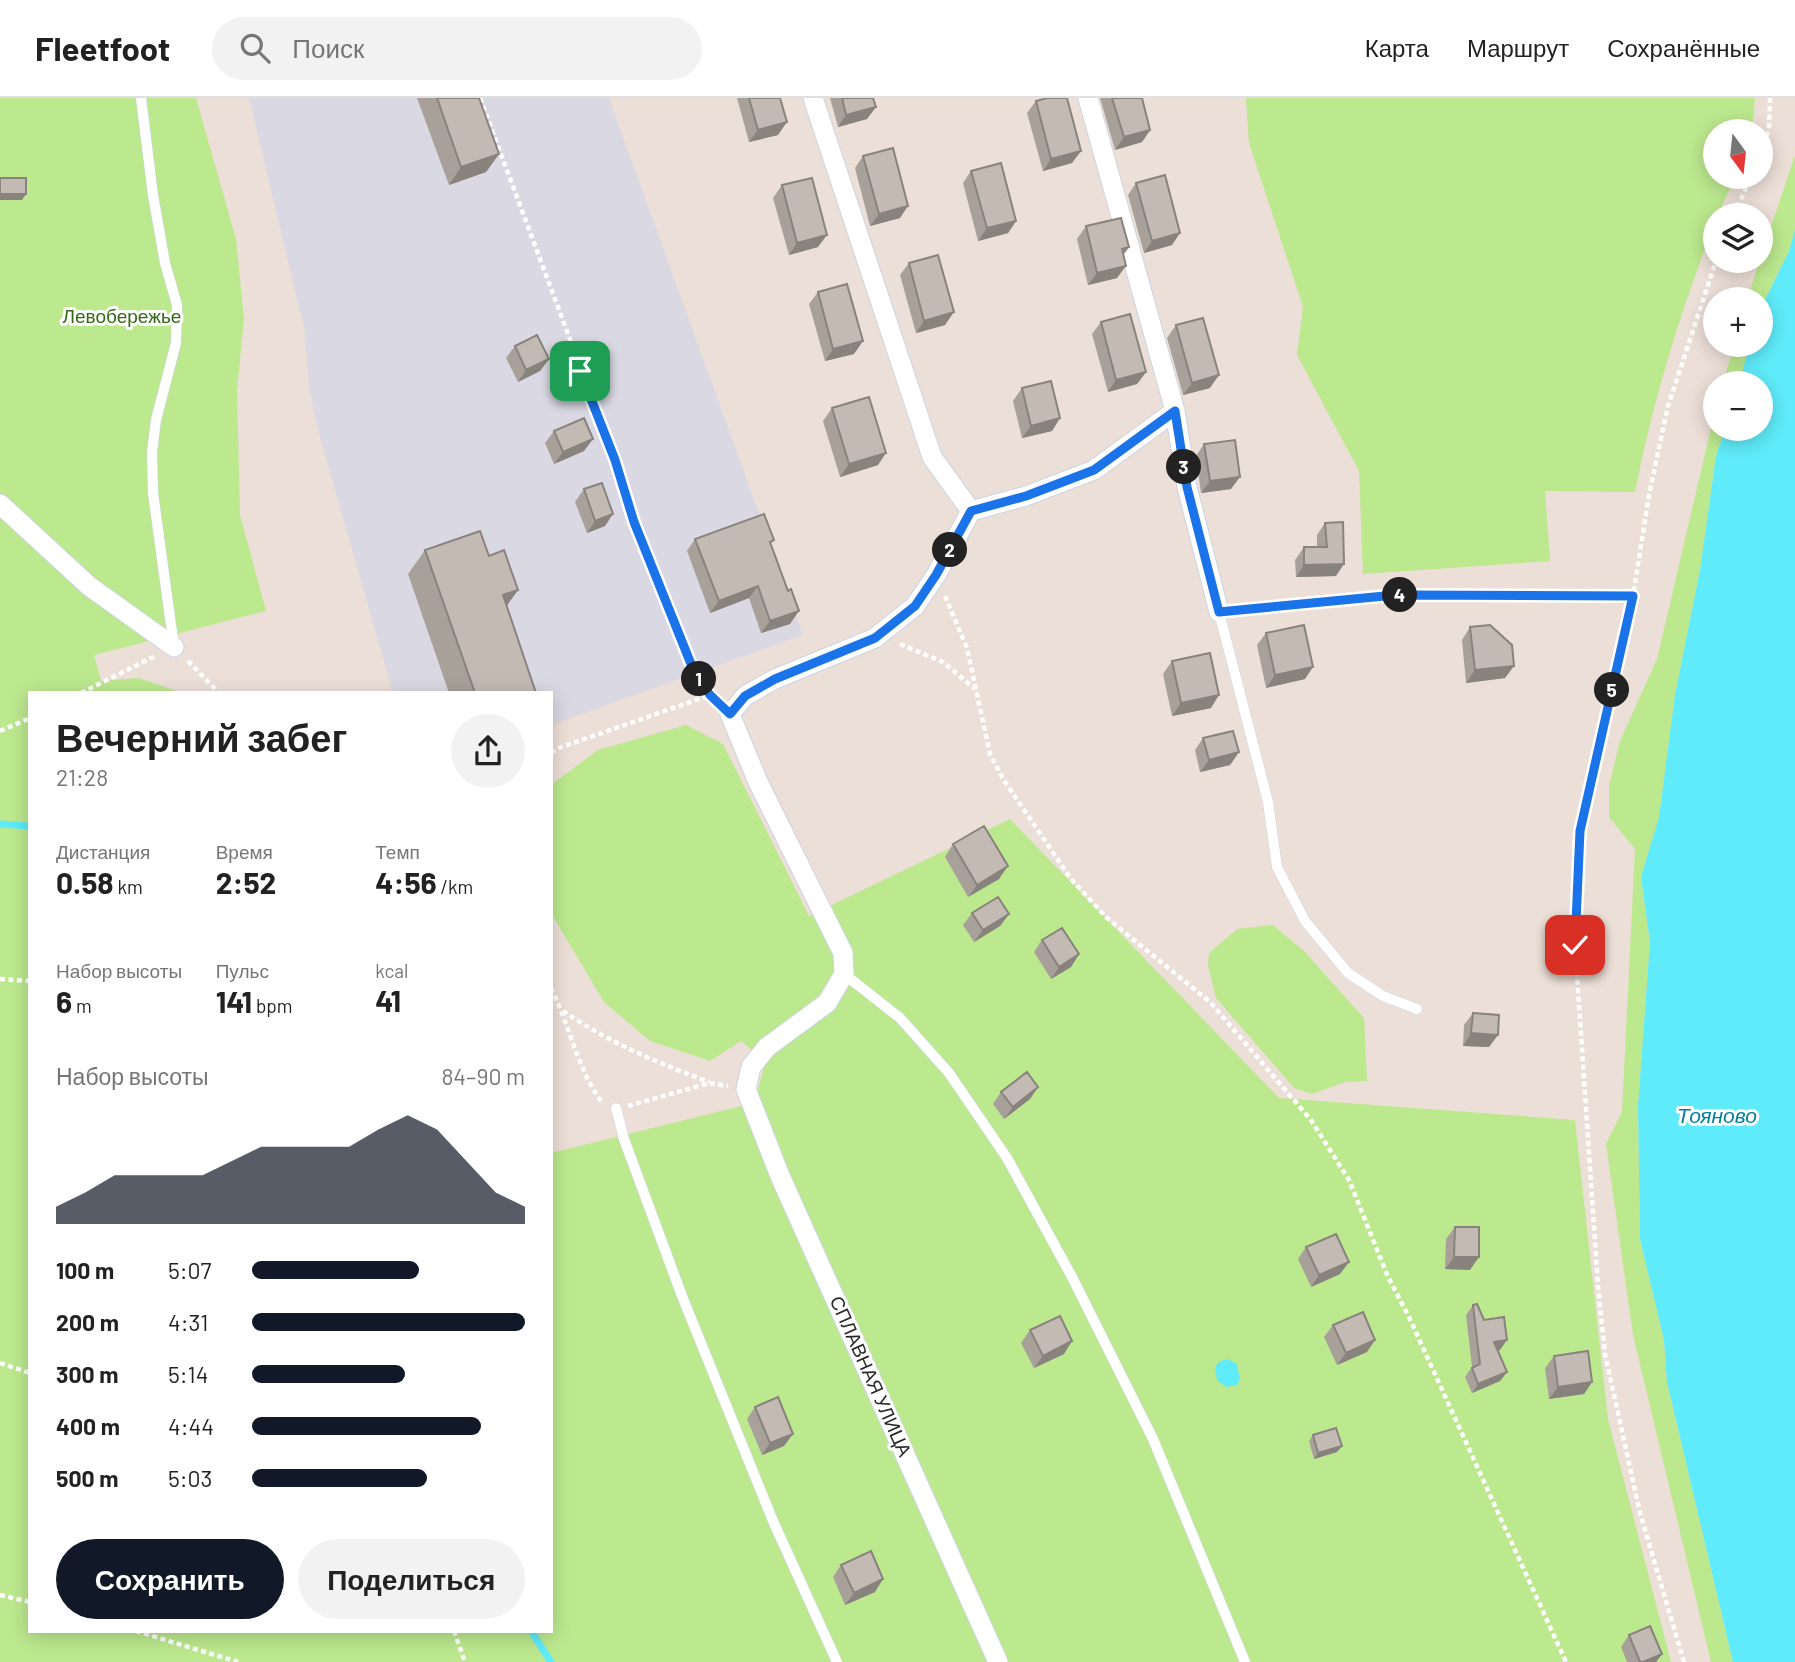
<!DOCTYPE html>
<html lang="ru">
<meta charset="utf-8">
<style>
:root{--surface:#fff;--page:#f2f2f2;--text:#222;--muted:#767676;--line:#e0e0e0;--accent:#111827}
body{margin:0;font-family:Barlow,sans-serif;background:var(--page);color:var(--text);height:100vh;display:flex;flex-direction:column;font-size:26px;white-space:nowrap}
*{box-sizing:border-box;margin:0}
p{font-size:23px;color:var(--muted)}
.icon{flex:none;width:38px;height:38px;fill:none;stroke:currentColor;stroke-width:2;stroke-linecap:round;stroke-linejoin:round}
.map{position:relative;flex:1;overflow:hidden}
.sheet{position:absolute;left:28px;top:593px;width:525px;height:942px;display:flex;flex-direction:column;background:var(--surface);border-radius:0px;box-shadow:0 4px 18px #0003}
.sheet>*{flex:none}
.needle{width:46px;rotate:165deg}
.buttons{position:absolute;left:1703px;top:21px;display:grid;gap:14px}
.buttons a{display:grid;place-items:center;width:70px;height:70px;border-radius:50%;background:var(--surface);box-shadow:0 4px 18px #0003;font-size:35px}
.pin{position:absolute;display:grid;place-items:center;width:60px;height:60px;color:#fff;margin:-30px;border-radius:14px;box-shadow:0 4px 10px #0006}
.km{position:absolute;width:35px;height:35px;margin:-18px;border-radius:50%;background:#222;color:#fff;font-size:19px;line-height:35px;text-align:center}
.round{display:grid;place-items:center;flex:none;width:74px;height:74px;border-radius:37px;background:var(--page)}
.overview{display:flex;align-items:center;justify-content:space-between;height:119px;padding:0 28px}
h1{font-size:38px;font-weight:700;line-height:52px}
.metrics{display:grid;grid-template-columns:repeat(3,1fr);gap:10px;height:119px;padding:7px 28px}
.metrics div{display:grid;align-content:center}
.metrics b{font-size:30px;font-weight:700}
.metrics small{font-size:19px;font-weight:400}
.metrics p{font-size:19px}
.chart{height:196px;padding:14px 28px}
.chart p{display:flex;justify-content:space-between}
.chart svg{width:100%;height:126px;margin-top:7px;fill:var(--accent);opacity:.7}
.cta{display:flex;gap:14px;margin-top:auto;padding:14px 28px}
.cta a{flex:1;height:80px;border-radius:42px;background:var(--accent);color:#fff;font-size:28px;font-weight:700;line-height:80px;text-align:center}
.cta a+a{background:var(--page);color:var(--text)}
ul{padding:0 28px;list-style:none;font-size:23px}
li{display:grid;grid-template-columns:112px 84px 1fr;align-items:center;height:52px}
li i{height:18px;border-radius:9px;background:var(--accent)}
header{display:flex;align-items:center;gap:42px;box-sizing:border-box;height:98px;padding:0 35px;background:var(--surface);border-bottom:2px solid var(--line)}
header strong{font-size:33px}
nav{display:flex;gap:38px;margin-inline-start:auto;font-size:24px}
.search{width:490px;height:63px;background:var(--page);display:flex;align-items:center;gap:18px;box-sizing:border-box;padding:0 24px;border-radius:38px;color:var(--muted);font-size:26px}
.map>svg:first-child{display:block}
.industrial{fill:#dad9e3}
.green{fill:#bce88e}
.water{fill:#5febf9}
.lines{fill:none;stroke-linecap:round;stroke-linejoin:round}
.stream{stroke:#5febf9;stroke-width:7}
.service-casing{stroke:#ccd4e2;stroke-width:11}
.minor-casing{stroke:#ccd4e2;stroke-width:21}
.path{stroke:#fff;stroke-width:4.5;stroke-dasharray:5 3.5;stroke-linecap:butt}
.service{stroke:#fff;stroke-width:10}
.minor{stroke:#fff;stroke-width:19}
.wall{fill:#a8a19a}
.shaded-wall{fill:#88837d}
.building{fill:#c3bbb3;stroke:#88837d;stroke-width:2}
.route-casing{stroke:#fff;stroke-width:14}
.route{stroke:#1a73e8;stroke-width:9}
.labels{text-anchor:middle;stroke-width:6;stroke-linejoin:round;paint-order:stroke}
.park-label{font-size:19px;fill:#346913;stroke:#fff}
.street-label{font-size:19px;fill:#272727;stroke:#fff}
.water-label{font-size:21px;font-style:italic;fill:#03809a;stroke:#fff}
</style>
<header>
<strong>Fleetfoot</strong>
<div class="search"><svg class="icon" aria-label="search" viewBox="0 0 24 24"><circle cx="10" cy="10" r="6"/><path d="M15 15l6 6"/></svg>Поиск</div>
<nav><a>Карта</a><a>Маршрут</a><a>Сохранённые</a></nav>
</header>
<div class="map">
<svg width="1795" height="1564" viewBox="0 0 1795 1564">
<rect width="100%" height="100%" fill="#ecdfd7"/>
<path class="industrial" d="M249,0H609L803,537L551,627V595H393L319,336L309,290L305,234Z"/>
<path class="green" d="M0,0H196L236,141L244,221L237,292L240,417L266,513L94,557L101,583L139,580L182,595H30V1533H551V1055L754,1005L766,963L741,943L710,963L650,943L604,904L551,815V687L598,652L686,627L723,646L809,818L1010,721L1279,1000L1575,1022L1608,1321L1671,1564H0Z
M1246,0H1755L1752,33H1715V79H1735L1718,117H1715V124C1681,212 1653,301 1635,394L1545,393L1550,463L1363,476L1359,373L1297,257L1303,209L1249,45Z
M1795,57V131L1789,153L1761,210L1760,201H1747Z
M1734,247H1750L1739,285H1723Z
M1715,313V331H1725L1716,358L1700,472L1675,597L1659,719L1641,779L1650,844L1638,1008L1640,1141L1664,1242L1667,1284L1733,1564H1711L1633,1237L1606,1046L1622,1014L1635,751L1609,719V688L1620,643L1657,561Z
M1273,827L1304,853L1364,920L1367,983L1345,984L1312,996L1294,990L1216,900L1208,868L1209,855L1237,831Z"/>
<path class="water" d="M1795,131V1564H1733L1667,1284L1664,1242L1640,1141L1638,1008L1650,844L1641,779L1659,719L1675,597L1700,472L1716,358L1725,331H1760V285H1739L1750,247H1760L1761,210L1789,153Z
M1227,1261L1236,1265L1240,1280L1237,1287L1226,1289L1217,1282L1215,1269L1219,1264Z"/>
<g class="lines">
<path class="stream" d="M0,726L30,728
M531,1533L551,1564"/>
<g class="service-casing">
<path id="service" d="M141,0L153,97L165,165L177,207L176,245L156,322L152,354L153,395L174,549
M1219,514L1268,704L1277,769L1305,823L1348,875L1383,898L1417,911
M844,876L900,920L949,975L1007,1060L1072,1179L1153,1341L1245,1564
M616,1010L624,1041L682,1198L773,1423L837,1564"/>
</g>
<g class="minor-casing">
<path id="minor" d="M813,0L932,359L971,413
M1175,313L1187,389L1219,514
M0,406L89,488L174,549
M998,1564L780,1078L746,991L751,969L767,949L827,905L844,876L843,855L758,684L730,616L745,598L775,581L875,540L915,508L936,477L971,413L1026,398L1094,372L1175,313L1088,0"/>
</g>
<path class="path" d="M480,0L615,362C634,423 657,480 682,538C691,562 697,585 717,603
M1760,54L1769,32L1770,0
M1734,117L1751,79
M945,498L967,550L990,656L1003,681L1071,781L1106,819L1210,904L1311,1022L1349,1082L1388,1179L1409,1219L1566,1564
M1237,512L1395,497L1633,498
M900,546L943,564L975,591
M188,563L219,595
M81,595L155,558
M0,633L30,620
M551,655L559,650L710,597
M0,881L30,883
M551,890C570,928 577,971 603,1006
M563,913C608,944 658,965 709,984
M628,1008L709,985L728,988
M0,1265L30,1275
M0,1497L30,1504
M136,1533L238,1564
M454,1533L465,1564
M1684,1564L1640,1415L1605,1256L1598,1188L1575,847L1580,733L1633,498L1649,397L1668,308L1716,163"/>
<use href="#service" class="service"/>
<use href="#minor" class="minor"/>
</g>
<path class="wall" d="M417,0H479L499,56L486,74L449,87Z
M737,0H780L778,37L749,44Z
M830,0H873L867,21L838,29Z
M1100,0H1142L1150,32L1142,44L1115,52Z
M1036,3L1072,65L1043,73L1027,15Z
M863,58L900,120L870,128L855,70Z
M971,73L1016,123L1008,135L978,143L963,85Z
M1136,85L1172,147L1144,155L1128,97Z
M782,87L818,149L789,157L773,100Z
M1086,128L1129,149L1123,157L1117,180L1088,187L1077,141Z
M909,165L945,227L916,235L900,177Z
M818,194L854,256L825,263L809,206Z
M1101,224L1146,274L1137,286L1108,294L1092,236Z
M1176,227L1210,290L1183,297L1167,240Z
M515,248L549,261L540,273L518,284L506,260Z
M1022,290L1060,320L1052,333L1022,340L1013,303Z
M832,310L878,367L840,379L823,323Z
M554,333L584,353L554,366L545,345Z
M1204,346L1231,391L1201,395L1196,358Z
M584,391L605,428L587,435L575,404Z
M1325,425L1336,478L1296,479L1295,462L1304,449H1317V437Z
M695,441L771,446L790,526L761,535L749,500L710,515L687,453Z
M425,452L489,458L518,492L506,508L536,595H449L408,476Z
M1470,529L1505,580L1466,585L1462,542Z
M1266,535L1305,581L1266,590L1257,547Z
M1172,563L1211,610L1172,618L1163,576Z
M1203,640L1239,654L1230,667L1200,674L1195,652Z
M953,746L999,781L968,799L945,759Z
M972,815L1009,816L1000,828L974,844L963,827Z
M1042,842L1079,856L1071,869L1051,881L1034,854Z
M1473,915L1489,949L1463,948L1464,927Z
M1038,989L1030,1001L1004,1021L993,1006L1001,994Z
M1455,1129L1470,1172L1445,1171L1446,1141Z
M1306,1149L1340,1176L1311,1189L1298,1161Z
M1473,1207L1500,1252H1497L1507,1274L1500,1283L1472,1295L1465,1279L1472,1269L1466,1217Z
M1333,1227L1367,1254L1337,1267L1324,1239Z
M1030,1232L1064,1256L1034,1270L1021,1245Z
M1554,1258L1592,1284L1584,1296L1549,1301L1545,1270Z
M755,1309L784,1348L762,1357L747,1321Z
M1313,1337L1342,1348L1337,1354L1314,1361L1309,1343Z
M841,1467L875,1494L845,1507L833,1479Z
M1629,1537L1662,1556L1656,1564H1627L1621,1549Z"/>
<path class="shaded-wall" d="M876,9L867,21L838,29L846,17Z
M787,24L778,37L749,44L758,32Z
M1150,32L1142,44L1115,52L1124,39Z
M1081,53L1072,65L1043,73L1051,61Z
M499,56L486,74L449,87L461,69Z
M0,96H26L22,102H0Z
M908,108L900,120L870,128L879,116Z
M1016,123L1008,135L978,143L987,130Z
M1180,135L1172,147L1144,155L1152,143Z
M827,137L818,149L789,157L797,145Z
M1129,149L1120,161L1122,151Z
M1126,168L1117,180L1088,187L1097,175Z
M954,214L945,227L916,235L924,223Z
M863,243L854,256L825,263L833,251Z
M549,261L540,273L518,284L526,272Z
M1146,274L1137,286L1108,294L1116,282Z
M1219,277L1210,290L1183,297L1192,285Z
M1060,320L1052,333L1022,340L1031,328Z
M593,341L584,353L554,366L563,354Z
M886,355L878,367L840,379L849,366Z
M1240,379L1231,391L1201,395L1210,383Z
M613,416L605,428L587,435L595,423Z
M1344,466L1336,478L1296,479L1304,467Z
M758,488L749,500L710,515L719,503Z
M518,492L501,516L503,497Z
M799,513L790,526L761,535L770,523Z
M1514,568L1505,580L1466,585L1475,572Z
M1313,569L1305,581L1266,590L1275,577Z
M1219,597L1211,610L1172,618L1181,605Z
M1239,654L1230,667L1200,674L1209,662Z
M1008,768L999,781L968,799L977,787Z
M1009,816L1000,828L974,844L983,832Z
M1079,856L1071,869L1051,881L1059,869Z
M1471,935L1498,937L1489,949L1463,948Z
M1038,989L1030,1001L1004,1021L1013,1009Z
M1454,1159H1479L1470,1172L1445,1171Z
M1349,1164L1340,1176L1311,1189L1319,1177Z
M1375,1242L1367,1254L1337,1267L1346,1255Z
M1507,1242L1500,1252L1487,1254L1494,1244Z
M1072,1243L1064,1256L1034,1270L1043,1258Z
M1507,1274L1500,1283L1472,1295L1478,1286Z
M1592,1284L1584,1296L1549,1301L1558,1289Z
M793,1336L784,1348L762,1357L770,1345Z
M1342,1348L1337,1354L1314,1361L1318,1355Z
M883,1481L875,1494L845,1507L854,1495Z
M1662,1556L1656,1564H1643Z"/>
<path class="building" d="M437,0H479L499,56L461,69Z
M749,0H780L787,24L758,32Z
M842,0H873L876,9L846,17Z
M1047,0H1067L1081,53L1051,61L1036,3Z
M1112,0H1142L1150,32L1124,39Z
M893,50L908,108L879,116L863,58Z
M1001,65L1016,123L987,130L971,73Z
M1165,77L1180,135L1152,143L1136,85Z
M0,80H26V96H0Z
M812,80L827,137L797,145L782,87Z
M1121,120L1129,149L1122,151L1126,168L1097,175L1086,128Z
M938,157L954,214L924,223L909,165Z
M847,186L863,243L833,251L818,194Z
M1130,216L1146,274L1116,282L1101,224Z
M1203,220L1219,277L1192,285L1176,227Z
M537,237L549,261L526,272L515,248Z
M1051,283L1060,320L1031,328L1022,290Z
M869,299L886,355L849,366L832,310Z
M584,320L593,341L563,354L554,333Z
M1235,342L1240,379L1210,383L1204,346Z
M602,385L613,416L595,423L584,391Z
M764,416L774,442L770,444L788,493L791,491L799,513L770,523L758,488L719,503L695,441Z
M1343,424L1344,466L1304,467V449H1327L1325,425Z
M480,433L489,458L504,452L518,492L503,497L536,595H475L425,452Z
M1304,527L1313,569L1275,577L1266,535Z
M1490,527L1512,547L1514,568L1475,572L1470,529Z
M1210,555L1219,597L1181,605L1172,563Z
M1233,633L1239,654L1209,662L1203,640Z
M984,728L1008,768L977,787L953,746Z
M998,799L1009,816L983,832L972,815Z
M1062,830L1079,856L1059,869L1042,842Z
M1473,915L1499,917L1498,937L1471,935Z
M1027,974L1038,989L1013,1009L1001,994Z
M1455,1129H1479V1159H1454Z
M1336,1136L1349,1164L1319,1177L1306,1149Z
M1477,1206L1484,1222L1504,1219L1507,1242L1494,1244L1507,1274L1478,1286L1472,1270L1480,1266L1473,1207Z
M1363,1214L1375,1242L1346,1255L1333,1227Z
M1060,1218L1072,1243L1043,1258L1030,1232Z
M1588,1253L1592,1284L1558,1289L1554,1258Z
M778,1299L793,1336L770,1345L755,1309Z
M1336,1330L1342,1348L1318,1355L1313,1337Z
M871,1453L883,1481L854,1495L841,1467Z
M1650,1528L1662,1556L1643,1564H1640L1629,1537Z"/>
<g class="lines">
<g class="route-casing">
<path id="route" d="M580,273L615,362L634,424L695,576L710,597L730,616L745,598L775,581L875,540L915,508L936,477L971,413L1026,398L1094,372L1175,313L1187,389L1219,514L1395,497L1633,498L1580,733L1575,847"/>
</g>
<use href="#route" class="route"/>
</g>
<g class="labels">
<g class="park-label">
<text x="122" y="225">Левобережье</text>
</g>
<g class="street-label">
<text transform="translate(871 1278) rotate(66)" y="7">СПЛАВНАЯ УЛИЦА</text>
</g>
<g class="water-label">
<text x="1717" y="1025">Тояново</text>
</g>
</g>
</svg>
<div class="buttons">
<a><svg class="needle" viewBox="-14 -14 28 28"><path d="M0-13l5 13h-10z" fill="#e53935"/><path d="M0 13l5-13h-10z" fill="#767676"/></svg></a>
<a><svg class="icon" aria-label="layers" viewBox="0 0 24 24"><path d="M12 4l9 5-9 5-9-5zM3 14l9 5 9-5"/></svg></a>
<a>+</a>
<a>−</a>
</div>
<div class="pin" style="left:580px;top:273px;background:#1e9e55"><svg class="icon" aria-label="arrive" viewBox="0 0 24 24"><path d="M6 21V4h12l-3 4 3 4H6"/></svg></div>
<div class="pin" style="left:1575px;top:847px;background:#d93025"><svg class="icon" aria-label="check" viewBox="0 0 24 24"><path d="M5 12l5 5 9-10"/></svg></div>
<b class="km" style="left:699px;top:581px">1</b>
<b class="km" style="left:950px;top:452px">2</b>
<b class="km" style="left:1184px;top:369px">3</b>
<b class="km" style="left:1400px;top:497px">4</b>
<b class="km" style="left:1612px;top:592px">5</b>
<section class="sheet">
<div class="overview"><div><h1>Вечерний забег</h1><p>21:28</p></div><a class="round"><svg class="icon" aria-label="share" viewBox="0 0 24 24"><path d="M12 15V3M7 8l5-5 5 5M5 13v7h14v-7"/></svg></a></div>
<div class="metrics">
<div><p>Дистанция</p><b>0.58<small> km</small></b></div>
<div><p>Время</p><b>2:52</b></div>
<div><p>Темп</p><b>4:56<small> /km</small></b></div>
</div>
<div class="metrics">
<div><p>Набор высоты</p><b>6<small> m</small></b></div>
<div><p>Пульс</p><b>141<small> bpm</small></b></div>
<div><p>kcal</p><b>41</b></div>
</div>
<div class="chart"><p><span>Набор высоты</span>84–90 m</p>
<svg viewBox="0 0 160 44" preserveAspectRatio="none"><path d="M0 44V38L10 33L20 27L30 27L40 27L50 27L60 22L70 17L80 17L90 17L100 17L110 11L120 6L130 11L140 22L150 33L160 38V44z"/></svg>
</div>
<ul>
<li><b>100 m</b>5:07<i style="width:61%"></i></li>
<li><b>200 m</b>4:31<i style="width:100%"></i></li>
<li><b>300 m</b>5:14<i style="width:56%"></i></li>
<li><b>400 m</b>4:44<i style="width:84%"></i></li>
<li><b>500 m</b>5:03<i style="width:64%"></i></li>
</ul>
<div class="cta"><a>Сохранить</a><a>Поделиться</a></div>
</section>
</div>
